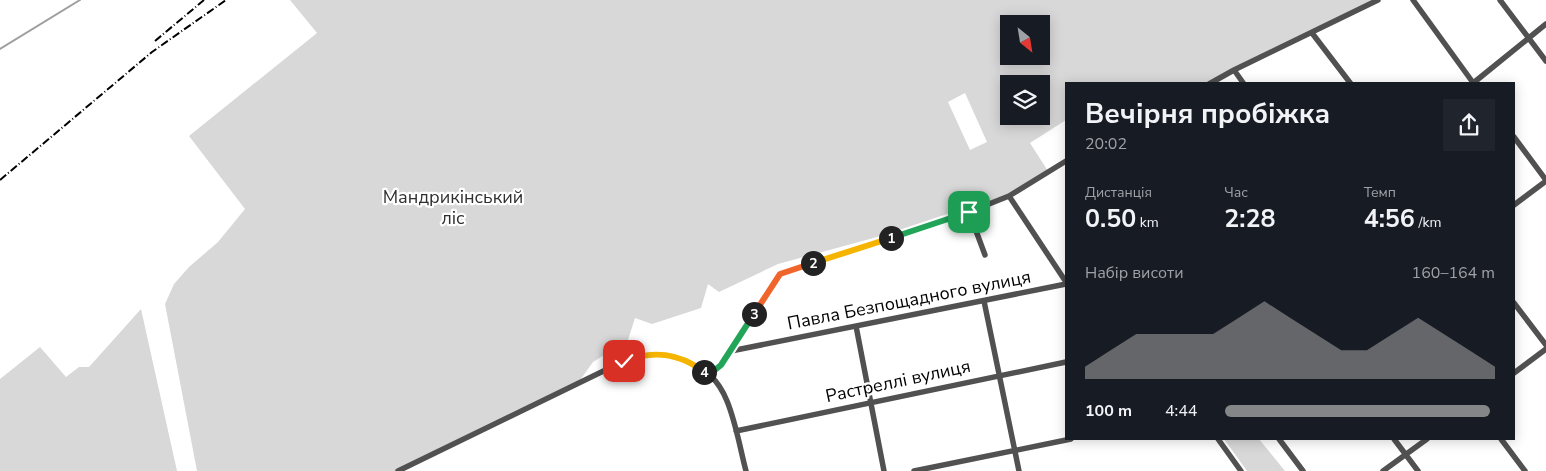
<!DOCTYPE html>
<html lang="uk">
<meta charset="utf-8">
<style>
:root{--surface:#171b24;--page:#20242c;--text:#f1f3f6;--muted:#9ea1a6;--accent:#858687}
body{margin:0;font-family:"Nunito Sans",sans-serif;background:var(--page);color:var(--text);height:100vh;display:flex;flex-direction:column;font-size:19px;white-space:nowrap}
*{box-sizing:border-box;margin:0}
p{font-size:16px;color:var(--muted)}
.icon{flex:none;width:28px;height:28px;fill:none;stroke:currentColor;stroke-width:2;stroke-linecap:round;stroke-linejoin:round}
.map{position:relative;flex:1;overflow:hidden}
.sheet{position:absolute;left:1065px;top:82px;width:450px;height:358px;display:flex;flex-direction:column;background:var(--surface);border-radius:0px;box-shadow:0 2px 12px #0003}
.sheet>*{flex:none}
.needle{width:32px;rotate:150deg}
.buttons{position:absolute;left:1000px;top:15px;display:grid;gap:10px}
.buttons a{display:grid;place-items:center;width:50px;height:50px;border-radius:0px;background:var(--surface);box-shadow:0 2px 12px #0003;font-size:25px}
.pin{position:absolute;display:grid;place-items:center;width:42px;height:42px;color:#fff;margin:-21px;border-radius:10px;box-shadow:0 2px 8px #0006}
.km{position:absolute;width:25px;height:25px;margin:-12px;border-radius:50%;background:#222;color:#fff;font-size:14px;line-height:25px;text-align:center}
.round{display:grid;place-items:center;flex:none;width:52px;height:52px;border-radius:0px;background:var(--page)}
.summary{display:flex;align-items:center;justify-content:space-between;height:85px;padding:0 20px}
h1{font-size:28px;font-weight:700;line-height:38px}
.stats{display:grid;grid-template-columns:repeat(3,1fr);gap:8px;height:85px;padding:5px 20px}
.stats div{display:grid;align-content:center}
.stats b{font-size:25px;font-weight:700}
.stats small{font-size:14px;font-weight:400}
.stats p{font-size:14px}
.chart{height:140px;padding:10px 20px}
.chart p{display:flex;justify-content:space-between}
.chart svg{width:100%;height:90px;margin-top:5px;fill:var(--accent);opacity:.7}
ul{padding:0 20px;list-style:none;font-size:16px}
li{display:grid;grid-template-columns:80px 60px 1fr;align-items:center;height:38px}
li i{height:12px;border-radius:6px;background:var(--accent)}
.map>svg:first-child{display:block}
.green{fill:#d8d8d8;fill-rule:evenodd}
.lines{fill:none;stroke-linecap:round;stroke-linejoin:round}
.stream{stroke:#9f9f9f;stroke-width:2}
.minor{stroke:#515151;stroke-width:5.5}
.rail{stroke:#000;stroke-width:2;stroke-dasharray:8 2.5 1 2.5;stroke-linecap:butt}
.split-1-casing{stroke:#fff;stroke-width:10}
.split-2-casing{stroke:#fff;stroke-width:10}
.split-3-casing{stroke:#fff;stroke-width:10}
.split-4-casing{stroke:#fff;stroke-width:10}
.split-5-casing{stroke:#fff;stroke-width:10}
.split-1{stroke:#22a559;stroke-width:6}
.split-2{stroke:#f5b400;stroke-width:6}
.split-3{stroke:#f0652b;stroke-width:6}
.split-4{stroke:#22a559;stroke-width:6}
.split-5{stroke:#f5b400;stroke-width:6}
.labels{text-anchor:middle;stroke-width:4.5;stroke-linejoin:round;paint-order:stroke}
.park-label{font-size:18px;fill:#2f2f2f;stroke:#fff}
.street-label{font-size:18px;fill:#000;stroke:#fff}
</style>
<div class="map">
<svg width="1546" height="471" viewBox="0 0 1546 471">
<rect width="100%" height="100%" fill="#fff"/>
<path class="green" d="M290,0H1378L1209,84H1066V120L1030,143L1048,171L1024,187L969,212L778,264L719,292L708,284L701,308L652,324L635,318L628,340L593,362L578,383L398,471H197L165,304L174,284L189,267L218,242L245,209L189,136L317,33ZM1009,24H1041V56H1009ZM1009,84H1041V116H1009ZM965,93L987,142L970,150L948,102Z
M141,309L177,471H0V379L40,347L66,377L79,367H89Z
M1224,439H1259L1285,471H1247Z"/>
<g class="lines">
<path class="stream" d="M0,49L80,0"/>
<path class="minor" d="M1413,0L1474,84
M1500,0L1546,61
M1312,33L1351,84
M1234,70L1244,84
M1209,84L1234,70L1378,0
M1472,84L1546,24
M1514,137L1546,180
M1009,196L1066,282
M1514,205L1546,181
M969,212L985,255
M984,301L1019,471
M1514,303L1546,345
M856,326L884,471
M731,351L780,274L969,212L1009,196L1066,161
M1514,373L1546,349
M709,375L721,365L731,351L1066,284
M736,431L1066,362
M1218,439L1241,471
M1279,439L1303,471
M1394,439L1418,471
M1501,439L1525,471
M398,471L624,361C663,347 710,358 727,401C736,423 740,448 746,471
M914,471L1071,439
M1383,471L1427,439"/>
<path class="rail" d="M155,41L204,0
M0,180L152,52L226,0"/>
</g>
<g class="lines">
<g class="split-1-casing">
<path id="split-1" d="M891,238L969,212"/>
</g>
<g class="split-2-casing">
<path id="split-2" d="M813,263L891,238"/>
</g>
<g class="split-3-casing">
<path id="split-3" d="M754,314L780,274L813,263"/>
</g>
<g class="split-4-casing">
<path id="split-4" d="M704,372L709,375L721,365L754,314"/>
</g>
<g class="split-5-casing">
<path id="split-5" d="M624,361C652,350 680,353 704,372"/>
</g>
<use href="#split-1" class="split-1"/>
<use href="#split-2" class="split-2"/>
<use href="#split-3" class="split-3"/>
<use href="#split-4" class="split-4"/>
<use href="#split-5" class="split-5"/>
</g>
<g class="labels">
<g class="park-label">
<text x="453" y="203">Мандрикінський<tspan x="453" dy="21">ліс</tspan></text>
</g>
<g class="street-label">
<text transform="translate(909 300) rotate(-11)" y="6">Павла Безпощадного вулиця</text>
<text transform="translate(898 381) rotate(-12)" y="6">Растреллі вулиця</text>
</g>
</g>
</svg>
<div class="buttons">
<a><svg class="needle" viewBox="-14 -14 28 28"><path d="M0-13l5 13h-10z" fill="#e53935"/><path d="M0 13l5-13h-10z" fill="#9ea1a6"/></svg></a>
<a><svg class="icon" aria-label="layers" viewBox="0 0 24 24"><path d="M12 4l9 5-9 5-9-5zM3 14l9 5 9-5"/></svg></a>
</div>
<div class="pin" style="left:969px;top:212px;background:#1e9e55"><svg class="icon" aria-label="arrive" viewBox="0 0 24 24"><path d="M6 21V4h12l-3 4 3 4H6"/></svg></div>
<div class="pin" style="left:624px;top:361px;background:#d93025"><svg class="icon" aria-label="check" viewBox="0 0 24 24"><path d="M5 12l5 5 9-10"/></svg></div>
<b class="km" style="left:891px;top:238px">1</b>
<b class="km" style="left:813px;top:263px">2</b>
<b class="km" style="left:754px;top:314px">3</b>
<b class="km" style="left:704px;top:372px">4</b>
<section class="sheet">
<div class="summary"><div><h1>Вечірня пробіжка</h1><p>20:02</p></div><a class="round"><svg class="icon" aria-label="share" viewBox="0 0 24 24"><path d="M12 15V3M7 8l5-5 5 5M5 13v7h14v-7"/></svg></a></div>
<div class="stats">
<div><p>Дистанція</p><b>0.50<small> km</small></b></div>
<div><p>Час</p><b>2:28</b></div>
<div><p>Темп</p><b>4:56<small> /km</small></b></div>
</div>
<div class="chart"><p><span>Набір висоти</span>160–164 m</p>
<svg viewBox="0 0 160 44" preserveAspectRatio="none"><path d="M0 44V38L10 30L20 22L30 22L40 22L50 22L60 14L70 6L80 14L90 22L100 30L110 30L120 22L130 14L140 22L150 30L160 38V44z"/></svg>
</div>
<ul>
<li><b>100 m</b>4:44<i style="width:98%"></i></li>
</ul>
</section>
</div>
